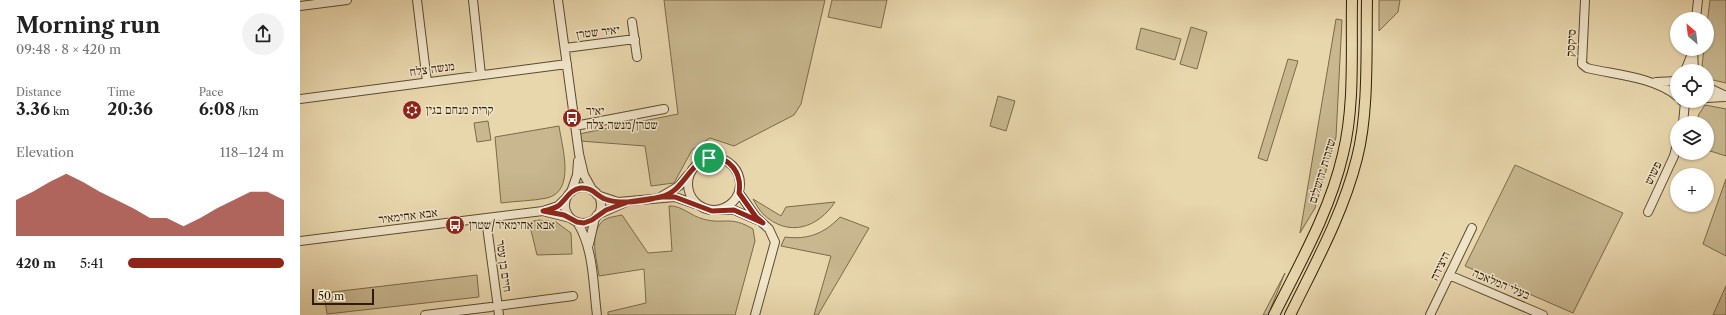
<!DOCTYPE html>
<meta charset="utf-8">
<style>
:root{--surface:#fff;--page:#f2f2f2;--text:#222;--muted:#767676;--accent:#8f2418}
body{margin:0;font-family:"Libre Caslon Text","Frank Ruhl Libre",serif;background:var(--page);color:var(--text);height:100vh;display:flex;flex-direction:column;font-size:15px;white-space:nowrap}
*{box-sizing:border-box;margin:0}
p{font-size:13px;color:var(--muted)}
.icon{flex:none;width:22px;height:22px;fill:none;stroke:currentColor;stroke-width:2;stroke-linecap:round;stroke-linejoin:round}
.map{position:relative;flex:1;overflow:hidden}
.details{display:flex;flex-direction:column;background:var(--surface);width:300px}
.details>*{flex:none}
.needle{width:26px;rotate:332deg}
.buttons{position:absolute;left:1370px;top:12px;display:grid;gap:8px}
.buttons a{display:grid;place-items:center;width:44px;height:44px;border-radius:50%;background:var(--surface);box-shadow:0 1px 3px #0004;font-size:20px}
.scale{position:absolute;left:12px;bottom:10px;width:62px;box-sizing:border-box;padding-left:4px;border:2px solid #2e1d04;border-top:0;font-size:11px;line-height:14px;white-space:nowrap;color:#2e1d04;-webkit-text-stroke:3px #f0e4c9;paint-order:stroke}
.pin{position:absolute;display:grid;place-items:center;width:34px;height:34px;color:#fff;margin:-17px;border:2px solid #fff;border-radius:50%;box-shadow:0 1px 4px #0007}
.round{display:grid;place-items:center;flex:none;width:42px;height:42px;border-radius:21px;background:var(--page)}
.headline{display:flex;align-items:center;justify-content:space-between;height:68px;padding:0 16px}
h1{font-size:22px;font-weight:700;line-height:30px}
.figures{display:grid;grid-template-columns:repeat(3,1fr);gap:6px;height:68px;padding:4px 16px}
.figures div{display:grid;align-content:center}
.figures b{font-size:17px;font-weight:700}
.figures small{font-size:11px;font-weight:400}
.figures p{font-size:11px}
.chart{height:112px;padding:8px 16px}
.chart p{display:flex;justify-content:space-between}
.chart svg{width:100%;height:72px;margin-top:4px;fill:var(--accent);opacity:.7}
ul{padding:0 16px;list-style:none;font-size:13px}
li{display:grid;grid-template-columns:64px 48px 1fr;align-items:center;height:30px}
li i{height:10px;border-radius:5px;background:var(--accent)}
main{display:flex;flex:1;min-height:0}
.map>svg:first-child{display:block}
.green{fill:#c8b78f;stroke:#7b6a4a}
.lines{fill:none;stroke-linecap:round;stroke-linejoin:round}
.minor-casing{stroke:#5c4b2e;stroke-width:10}
.major-casing{stroke:#2e1d04;stroke-width:12}
.minor{stroke:#f0e4c9;stroke-width:8}
.major{stroke:#e8d6ac;stroke-width:10}
.route-casing{stroke:#fff;stroke-width:8}
.route{stroke:#8f2418;stroke-width:5}
.labels{text-anchor:middle;stroke-width:3;stroke-linejoin:round;paint-order:stroke}
.street-label{font-size:12px;fill:#2e1d04;stroke:#f0e4c9}
.poi-label{font-size:12px;fill:#2e1d04;stroke:#f0e4c9;text-anchor:start}
</style>
<main>
<section class="details">
<div class="headline"><div><h1>Morning run</h1><p>09:48 · 8 × 420 m</p></div><a class="round"><svg class="icon" aria-label="share" viewBox="0 0 24 24"><path d="M12 15V3M7 8l5-5 5 5M5 13v7h14v-7"/></svg></a></div>
<div class="figures">
<div><p>Distance</p><b>3.36<small> km</small></b></div>
<div><p>Time</p><b>20:36</b></div>
<div><p>Pace</p><b>6:08<small> /km</small></b></div>
</div>
<div class="chart"><p><span>Elevation</span>118–124 m</p>
<svg viewBox="0 0 160 44" preserveAspectRatio="none"><path d="M0 44V22L10 17L20 11L30 6L40 11L50 17L60 22L70 27L80 33L90 33L100 38L110 33L120 27L130 22L140 17L150 17L160 22V44z"/></svg>
</div>
<ul>
<li><b>420 m</b>5:41<i style="width:100%"></i></li>
</ul>
</section>
<div class="map">
<svg width="1426" height="315" viewBox="0 0 1426 315">
<rect width="100%" height="100%" fill="#e8d6ac"/>
<filter id="stains"><feTurbulence type="fractalNoise" baseFrequency=".005" numOctaves="4"/><feColorMatrix values="0 0 0 0 .2 0 0 0 0 .09 0 0 0 0 .02 0 0 0 .5 -.17"/></filter>
<radialGradient id="worn" r=".72"><stop offset=".6" stop-color="#630" stop-opacity="0"/><stop offset="1" stop-color="#630" stop-opacity=".3"/></radialGradient>
<path class="green" d="M364,0H525L501,104L494,115L434,146L410,138L392,150L374,183L351,186L345,146L280,141L279,134L378,114Z
M532,0H587L581,28L528,17Z
M1079,0H1100L1098,12L1079,31Z
M1410,0H1426V83L1413,80L1407,74V71H1405L1402,65L1404,49H1407V23Z
M1036,19L1042,20L1036,137L1015,208L1000,233Z
M891,27L907,32L897,69L880,64Z
M841,28L881,39L875,60L836,49Z
M988,59L998,61L967,161L958,158Z
M698,96L715,101L706,131L690,126Z
M1405,105L1426,109V156L1407,150V123H1396L1399,114Z
M188,121L191,140L177,142L174,123Z
M259,126C262,147 276,191 247,198C232,201 216,201 201,203L195,137Z
M1215,165L1323,213L1273,313L1165,266Z
M1426,179V256L1403,244Z
M453,199L481,216L486,207L535,202C518,228 488,238 463,214C459,210 456,204 453,199Z
M369,206C381,205 391,216 403,219C424,225 430,215 453,229L455,241L435,315H308V312L346,303L344,269L299,276C297,260 288,232 304,220C309,217 317,216 322,215L348,253L372,251Z
M540,217L569,228L518,315H514L531,256L481,246L485,237C507,240 524,234 540,217Z
M239,220L256,222L271,233L272,254L237,255L229,222Z
M985,273L968,315H963Z
M177,275L179,297L27,314L24,293Z
M1426,286V315H1413Z"/>
<g class="lines">
<g class="minor-casing">
<path id="minor" d="M117,0L127,82
M173,0L181,75
M258,0L279,154L284,175L293,191
M1285,0L1282,64L1287,68C1317,75 1353,77 1377,96
M0,6L47,0
M1396,19L1398,0
M332,22L337,57
M265,48L335,39
M1393,49L1394,71
M1385,71L1391,56
M1356,82L1377,81
M1407,87L1426,96
M1407,98L1424,97
M0,99L267,64
M1382,101L1389,103L1395,101
M1383,123L1385,102
M275,126L364,109
M388 184a26 26 0 1 1 52 0a26 26 0 1 1-52 0Z
M265 205a18 18 0 1 1 36 0a18 18 0 1 1-36 0Z
M271,192L277,175L278,161
M439,193L456,217L469,229L475,242L455,315
M297,195L318,202L375,197L395,204
M362,196L379,186L388,175
M422,210H434L457,220
M246,212L270,218
M1348,212L1374,156L1377,144
M297,215L324,203
M186,219L199,315
M277,222C294,248 293,285 297,315
M0,241L243,211L258,206L267,197
M289,244L295,218
M1149,275L1243,315
M197,306L273,296
M125,315L191,307
M1130,315L1172,228"/>
</g>
<g class="major-casing">
<path id="major" d="M974,315C1000,263 1030,211 1043,154C1055,105 1051,50 1052,0
M990,315C1015,264 1043,214 1057,158C1069,112 1066,48 1067,0"/>
</g>
<use href="#minor" class="minor"/>
<use href="#major" class="major"/>
</g>
<g class="lines">
<g class="route-casing">
<path id="route" d="M409,158C386,166 385,191 360,197C344,201 321,205 305,199C297,196 292,187 281,188C270,189 266,200 258,206C253,209 248,210 243,211L264,215L277,222L284,223L292,220L306,210L328,202L362,197H375L412,211L434,210L463,223L456,217L439,193C442,174 431,156 409,158"/>
</g>
<use href="#route" class="route"/>
</g>
<defs>
<g id="synagogue-disc" transform="scale(1)"><circle r="9.5" fill="#8f2418" stroke="#f0e4c9"/><path d="M0-6.5L5.6 3.2H-5.6ZM0 6.5L5.6-3.2H-5.6Z" fill="#fff"/></g>
<g id="bus-disc" transform="scale(1)"><circle r="9.5" fill="#8f2418" stroke="#f0e4c9"/><path d="M-5-6H5V4H4V6H2V4H-2V6H-4V4H-5ZM-3.5-4V0h7V-4ZM-3.5 1.2v1.5H-2V1.2ZM2 1.2v1.5H3.5V1.2Z" fill="#fff"/></g>
</defs>
<g fill-rule="evenodd">
<use href="#synagogue-disc" x="112" y="110"/>
<use href="#bus-disc" x="272" y="118"/>
<use href="#bus-disc" x="155" y="225"/>
</g>
<g class="labels">
<g class="street-label">
<text transform="translate(298 32) rotate(-7)" y="4">יאיר שטרן</text>
<text transform="translate(1271 43) rotate(-87)" y="4">סיקסק</text>
<text transform="translate(132 69) rotate(-8)" y="4">מנשה צלח</text>
<text transform="translate(1022 171) rotate(-73)" y="4">שדרות ירושלים</text>
<text transform="translate(1353 173) rotate(-65)" y="4">פשוש</text>
<text transform="translate(108 216) rotate(-7)" y="4">אבא אחימאיר</text>
<text transform="translate(204 266) rotate(82)" y="4">חיים בן עטר</text>
<text transform="translate(1140 266) rotate(-64)" y="4">היצירה</text>
<text transform="translate(1201 284) rotate(23)" y="4">בעלי המלאכה</text>
</g>
<g class="poi-label">
<text x="126" y="114">קרית מנחם בגין</text>
<text x="286" y="115">יאיר<tspan x="286" dy="14">שטרן/מנשה צלח</tspan></text>
<text x="169" y="229">אבא אחימאיר/שטרן</text>
</g>
</g>
<rect width="100%" height="100%" filter="url(#stains)"/>
<rect width="100%" height="100%" fill="url(#worn)"/>
</svg>
<div class="buttons">
<a><svg class="needle" viewBox="-14 -14 28 28"><path d="M0-13l5 13h-10z" fill="#e53935"/><path d="M0 13l5-13h-10z" fill="#767676"/></svg></a>
<a><svg class="icon" aria-label="locate" viewBox="0 0 24 24"><circle cx="12" cy="12" r="6"/><path d="M12 2v4M12 18v4M2 12h4M18 12h4"/></svg></a>
<a><svg class="icon" aria-label="layers" viewBox="0 0 24 24"><path d="M12 4l9 5-9 5-9-5zM3 14l9 5 9-5"/></svg></a>
<a>+</a>
</div>
<div class="scale">50 m</div>
<div class="pin" style="left:409px;top:158px;background:#1e9e55"><svg class="icon" aria-label="arrive" viewBox="0 0 24 24"><path d="M6 21V4h12l-3 4 3 4H6"/></svg></div>
</div>
</main>
